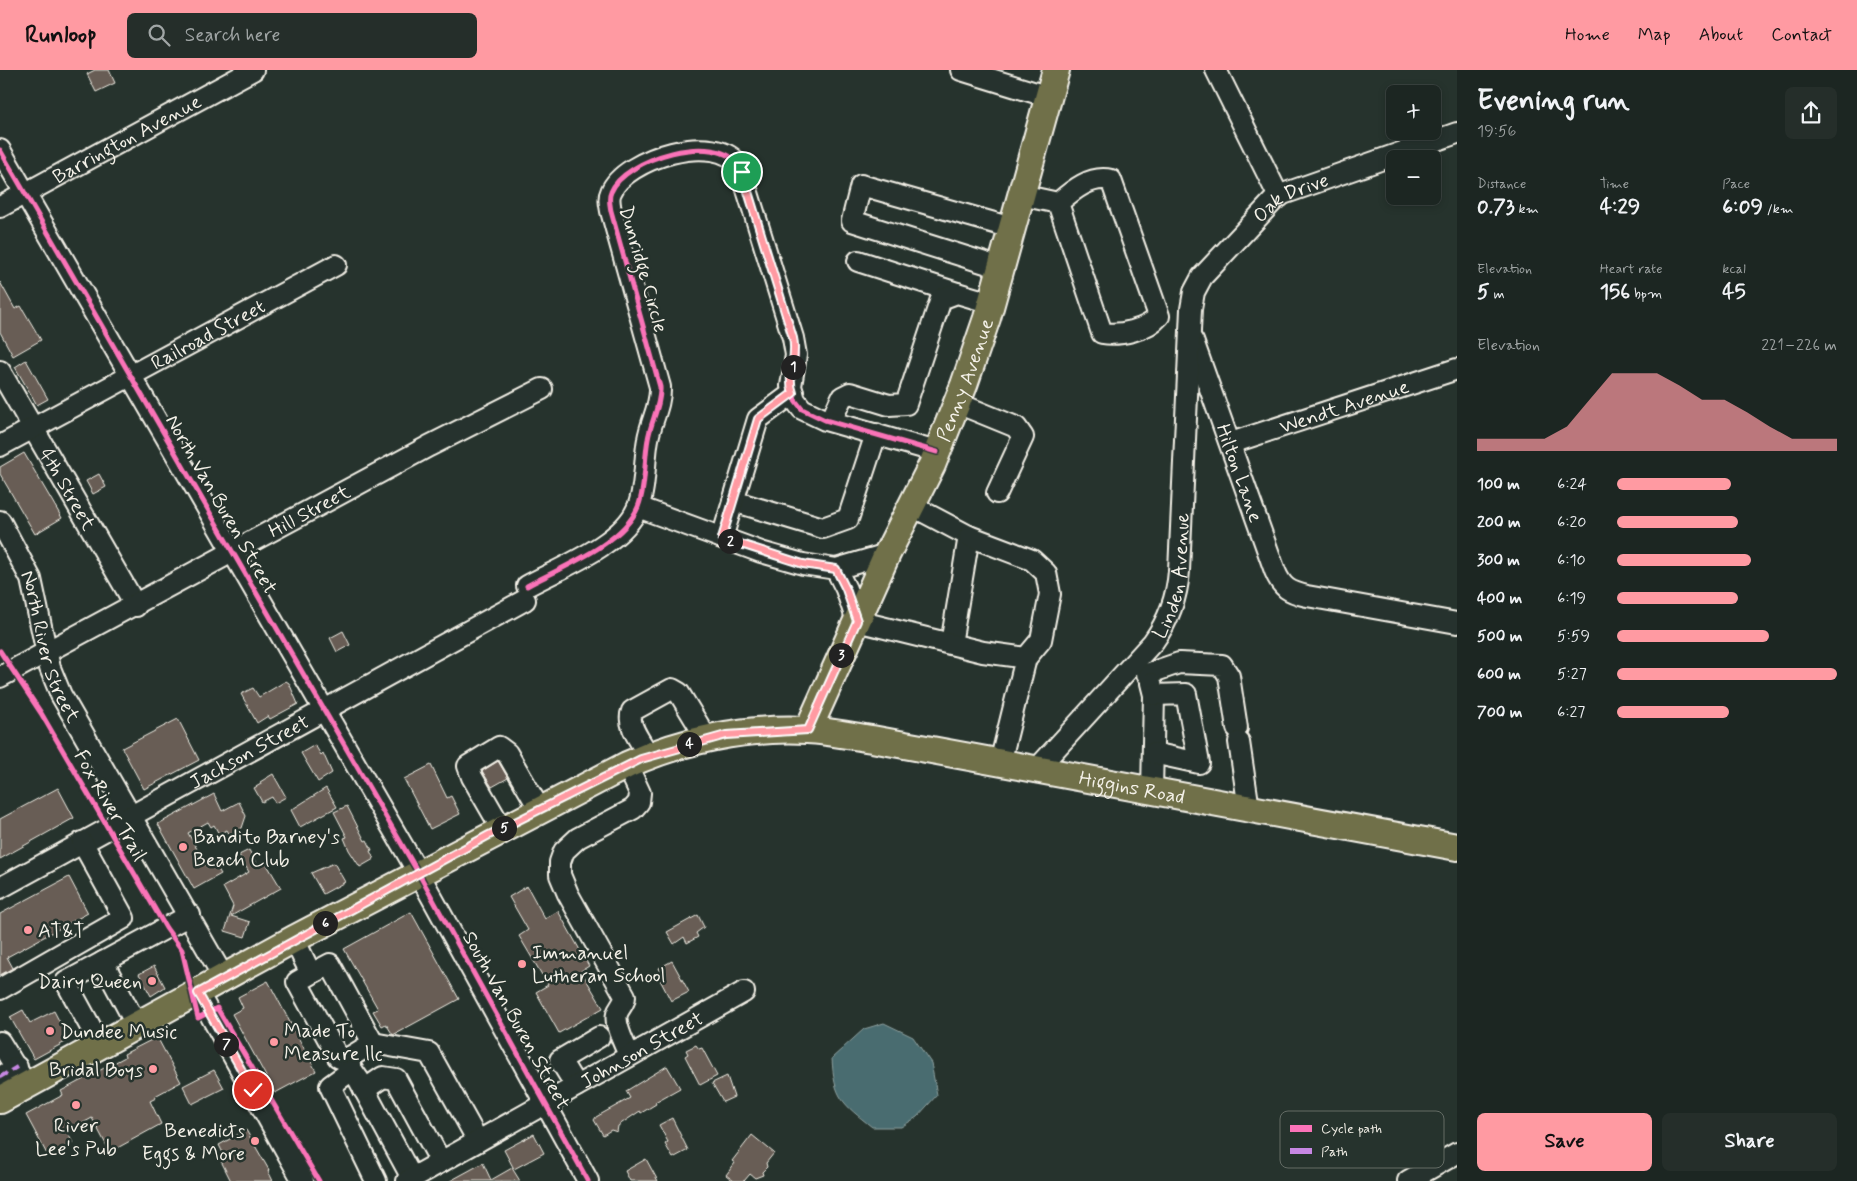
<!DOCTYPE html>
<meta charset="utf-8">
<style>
:root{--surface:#1c2622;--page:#252e2a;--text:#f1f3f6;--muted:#a0a5a5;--line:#3a4340;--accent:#ff9aa2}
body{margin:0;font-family:Mynerve,sans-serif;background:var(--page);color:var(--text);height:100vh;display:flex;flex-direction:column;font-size:19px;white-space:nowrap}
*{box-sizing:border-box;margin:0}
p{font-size:16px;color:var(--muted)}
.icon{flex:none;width:28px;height:28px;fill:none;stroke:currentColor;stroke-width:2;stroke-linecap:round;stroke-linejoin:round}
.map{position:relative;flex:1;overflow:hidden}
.drawer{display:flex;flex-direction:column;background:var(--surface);width:400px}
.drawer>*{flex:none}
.tools{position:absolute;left:1386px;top:15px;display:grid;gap:10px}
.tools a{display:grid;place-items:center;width:55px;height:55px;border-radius:8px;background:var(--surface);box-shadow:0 2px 8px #0003,0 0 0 1px var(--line);font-size:25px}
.pin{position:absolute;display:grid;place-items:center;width:42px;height:42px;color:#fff;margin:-21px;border:2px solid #fff;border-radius:50%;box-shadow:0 1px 5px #0007}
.km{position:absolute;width:25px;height:25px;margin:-12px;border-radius:50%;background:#222;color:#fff;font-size:14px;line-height:25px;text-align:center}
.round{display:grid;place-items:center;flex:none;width:52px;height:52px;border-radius:8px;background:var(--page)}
.headline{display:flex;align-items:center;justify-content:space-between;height:85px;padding:0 20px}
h1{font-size:28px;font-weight:800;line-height:38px}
.stats{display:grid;grid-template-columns:repeat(3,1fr);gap:8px;height:85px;padding:5px 20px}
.stats div{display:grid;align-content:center}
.stats b{font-size:21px;font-weight:800}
.stats small{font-size:14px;font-weight:400}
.stats p{font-size:14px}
.chart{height:140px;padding:10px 20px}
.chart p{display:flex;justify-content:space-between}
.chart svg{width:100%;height:90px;margin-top:5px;fill:var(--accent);opacity:.7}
.button{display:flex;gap:10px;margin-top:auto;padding:10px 20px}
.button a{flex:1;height:58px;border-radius:8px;background:var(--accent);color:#111;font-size:20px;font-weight:800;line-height:58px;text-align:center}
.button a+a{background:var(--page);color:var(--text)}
ul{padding:0 20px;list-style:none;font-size:16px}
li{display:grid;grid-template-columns:80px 60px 1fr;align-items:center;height:38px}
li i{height:12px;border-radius:6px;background:var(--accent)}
header{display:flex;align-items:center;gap:30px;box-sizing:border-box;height:70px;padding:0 25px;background:var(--accent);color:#111}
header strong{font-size:24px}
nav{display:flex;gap:28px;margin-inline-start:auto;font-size:18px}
.search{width:350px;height:45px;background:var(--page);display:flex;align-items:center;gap:12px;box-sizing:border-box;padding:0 18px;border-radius:8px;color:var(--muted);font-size:19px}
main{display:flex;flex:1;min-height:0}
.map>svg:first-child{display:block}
.water{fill:#4a6c70;stroke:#8ea1a0}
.building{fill:#685d54;stroke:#f4f1e8}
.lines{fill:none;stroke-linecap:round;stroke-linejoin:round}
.minor-casing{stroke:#f4f1e8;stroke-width:24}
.major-casing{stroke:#f4f1e8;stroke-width:30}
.minor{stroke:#26332d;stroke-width:20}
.major{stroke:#6f704a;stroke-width:26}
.quiet{stroke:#c787e3;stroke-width:4;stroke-dasharray:8 4;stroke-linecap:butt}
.cycleway-casing{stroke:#26332d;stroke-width:8}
.cycleway{stroke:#fb73b8;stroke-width:5}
.route-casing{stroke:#fff;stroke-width:10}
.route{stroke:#ff9aa2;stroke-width:6}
.poi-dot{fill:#ff9aa2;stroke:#26332d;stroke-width:2}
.labels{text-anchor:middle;stroke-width:5;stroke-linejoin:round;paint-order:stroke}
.street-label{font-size:20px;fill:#f4f1e8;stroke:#26332d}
.poi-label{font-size:20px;fill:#f4f1e8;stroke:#26332d;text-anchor:start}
.key{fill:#26332d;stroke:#646c65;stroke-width:1}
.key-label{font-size:14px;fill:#f4f1e8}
</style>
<header>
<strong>Runloop</strong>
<div class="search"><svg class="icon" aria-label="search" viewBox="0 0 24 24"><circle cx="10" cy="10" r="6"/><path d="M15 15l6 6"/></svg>Search here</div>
<nav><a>Home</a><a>Map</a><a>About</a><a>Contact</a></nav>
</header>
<main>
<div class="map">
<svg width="1457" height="1111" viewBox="0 0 1457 1111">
<rect width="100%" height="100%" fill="#26332d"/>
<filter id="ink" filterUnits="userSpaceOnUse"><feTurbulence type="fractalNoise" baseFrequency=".02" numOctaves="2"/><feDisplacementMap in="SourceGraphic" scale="10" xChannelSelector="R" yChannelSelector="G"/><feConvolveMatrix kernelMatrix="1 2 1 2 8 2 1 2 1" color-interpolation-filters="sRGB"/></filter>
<g filter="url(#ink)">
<path class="water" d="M884,953L913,967L931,993L937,1025L917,1047L901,1057H872C842,1033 834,1028 832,988L864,959Z"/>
<path class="building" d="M95,0H109L115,13L96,22L87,4Z
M0,212L15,239L21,236L41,270L13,286L0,262Z
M26,290L48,329L37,335L15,297Z
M24,383L62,448L35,464L0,404V397Z
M99,404L106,417L93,424L86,411Z
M343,561L350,575L337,582L330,568Z
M286,611L289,613L298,634L270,649L268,646L257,653L241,624L253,618L259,627Z
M178,649L199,690L144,719L122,678Z
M315,675L321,685L323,683L332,703L318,712L301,683Z
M498,691L508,708L492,717L482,701Z
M431,695L447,728L451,726L460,744L430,759L404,709Z
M273,704L286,727L275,733L272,727L262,732L254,718L261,714L260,712Z
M58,718L74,748L0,789V749Z
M326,718L337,737L300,757L291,740Z
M214,724L222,741L239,732L246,746L242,758L230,765L227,760L219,764L214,755L211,757L208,752L188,763L207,797L214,793L221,804L194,819L158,754Z
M347,736L365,771L367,770L372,780L370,781L374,789L360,797L349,780L344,768L347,767L334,742Z
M249,780L258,797L266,793L281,818L231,846L250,852L245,867L225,861L233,836L223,817L249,802L239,785Z
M334,793L345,812L323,824L311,803Z
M69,807L88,843L7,887L13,898L0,905V844Z
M527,816L545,849L558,841L589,896L581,901L603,938L559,963L536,922L548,915L519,866L528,860L509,827Z
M411,842L459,929L393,965L386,954L382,956L373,941L378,939L344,879Z
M698,845L704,857L696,863L698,867L687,873L684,867L674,874L667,862Z
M672,891L689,922L671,931L658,906L662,904L659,898Z
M154,896L165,917L151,926L139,904Z
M268,911L316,1001L275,1023L232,944L243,938L238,927Z
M23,940L30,953L54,941L69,970L34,989L10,947Z
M157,967L181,1012L155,1026L156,1028L150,1031L161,1054L110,1082L92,1048L67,1062L73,1073L48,1086L26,1045L63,1025L61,1021L125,987L124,984Z
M696,975L699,979L702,978L717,1006L700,1015L685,986L688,984L686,980Z
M667,996L680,1018L655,1032L656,1034L641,1043L640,1041L622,1053L618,1056L617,1062L611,1060L603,1065L594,1050L596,1047L630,1028L626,1021Z
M214,1000L224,1018L192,1034L183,1016Z
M727,1006L734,1027L723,1032L712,1013Z
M672,1048L688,1080L673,1088L665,1074L668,1072L659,1055Z
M246,1060L269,1100L268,1101L273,1111H231L221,1091L226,1089L219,1075Z
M534,1064L544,1083L514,1099L504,1080Z
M752,1065L774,1083L766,1093L767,1097L762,1102L763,1105L755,1108L750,1104L744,1111H734L726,1105L735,1093L732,1091Z
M646,1089L658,1111H630L625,1101Z
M483,1093L491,1110L512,1098L520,1111H450Z"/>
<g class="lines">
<g class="minor-casing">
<g id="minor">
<path d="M961,0L1049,27"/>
<path d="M1216,0L1279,127"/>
<path d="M0,80L419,804L588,1111"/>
<path d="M1021,125L1058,133C1073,120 1091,105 1111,110L1159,246C1147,260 1120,266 1102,263L1058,133"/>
<path id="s1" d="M0,137L253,0"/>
<path d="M858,191L957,223"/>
<path d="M1001,198L852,151L861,115L1012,158"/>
<path id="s2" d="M1193,271L1275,501C1282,518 1289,522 1307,526L1457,553"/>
<path id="s3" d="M0,301L136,536"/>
<path d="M957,333L1016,357L1023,367L997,423"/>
<path d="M831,351L842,327L850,323L889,335L906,334L941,229L957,223L991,233"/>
<path id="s4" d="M1231,373L1457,299"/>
<path id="s5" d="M0,376L336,195"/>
<path d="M733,431L823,458L848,449L876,364"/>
<path d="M912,436L969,466L951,574"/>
<path d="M638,437L761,482L803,494L836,499L887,484"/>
<path id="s6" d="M0,451L31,509L50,598L61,625L224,908"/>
<path d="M969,466L1032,490L1046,503L1050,524L1041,570L1026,588"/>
<path d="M722,468L758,349L793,323"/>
<path d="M836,499L846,519L857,551L983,582L1026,588L1000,693"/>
<path d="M527,516C560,498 623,474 638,437C646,417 644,390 648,369C651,351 661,335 660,317L611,141C610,135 608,128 611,122C624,89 718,59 740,97L793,268L796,285L791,316L795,330L802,339L825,350L937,382"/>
<path d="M1147,604L1179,593L1222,595L1229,606L1237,658"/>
<path id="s7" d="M0,607L429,376L542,319"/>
<path d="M1151,613L1154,625L1152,721"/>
<path d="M1239,672L1249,739"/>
<path d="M1153,683L1199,693L1186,624L1154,625"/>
<path d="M649,686C642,673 626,655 632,641L672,619L679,623L707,669"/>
<path d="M627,695L640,723L639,732L633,739L578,768L564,781L560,792V805L568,824L625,926C625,934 619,937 617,944C614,956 625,974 629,986"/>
<path id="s8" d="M1036,700L1153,572C1169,550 1177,528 1179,501L1191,239L1194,222L1202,207L1274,130L1283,124L1457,63"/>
<path d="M502,759L472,707L468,696L499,677L507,683L540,740"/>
<path id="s9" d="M0,818L525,530"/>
<path d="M294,869L311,904L297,912L338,987L345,990L373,973L330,894L311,904"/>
<path d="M103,892L190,845"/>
<path d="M0,919L124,848L82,772"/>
<path d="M198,923L303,1111"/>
<path d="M0,972L27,1016"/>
<path d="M373,973L429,983L478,1071"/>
<path d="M101,976L66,912L103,892L137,956"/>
<path d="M345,990L359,1010L412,1108"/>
<path d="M352,1000L330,1016L376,1111"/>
<path d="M0,1007L17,997"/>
<path d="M576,1016L560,990L599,967"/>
<path d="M364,1020L383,1007L396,1009L441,1092"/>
<path id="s10" d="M407,1111L744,922"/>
<path d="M1408,1111L1457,1083"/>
</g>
</g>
<g class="major-casing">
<g id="major">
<path id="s11" d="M808,660L887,484L932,395L964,315L987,248L1056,0"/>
<path id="s12" d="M0,1030L294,869L627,695C682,670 746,657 807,660C829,661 851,666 872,669L1457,777"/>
</g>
</g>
<use href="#minor" class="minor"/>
<use href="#major" class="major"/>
<path class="quiet" d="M0,1007L17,997"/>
<g class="cycleway-casing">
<path id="cycleway" d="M0,80L419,804L588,1111
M527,516C560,498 623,474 638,437C646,417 644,390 648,369C651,351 661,335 660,317L611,141C610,135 608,128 611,122C624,89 718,59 740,97L793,268L796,285L791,316L795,330L802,339L825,350L937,382
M0,581L41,643L166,858L182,880L198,948L217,938L319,1111"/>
</g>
<use href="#cycleway" class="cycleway"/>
</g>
</g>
<g class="lines" filter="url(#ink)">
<g class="route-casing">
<path id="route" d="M253,1020L198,923L489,765L641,689L726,665L808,660L857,551L846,519L836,499L803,494L722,468L758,349L793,323C786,304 798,288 793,268L742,102"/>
</g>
<use href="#route" class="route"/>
</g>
<g class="poi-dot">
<circle cx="183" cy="777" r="5"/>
<circle cx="28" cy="860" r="5"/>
<circle cx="522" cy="894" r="5"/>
<circle cx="152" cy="911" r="5"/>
<circle cx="50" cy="961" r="5"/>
<circle cx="274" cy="972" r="5"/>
<circle cx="153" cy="999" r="5"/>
<circle cx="76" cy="1035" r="5"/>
<circle cx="255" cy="1071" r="5"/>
</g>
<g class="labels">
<g class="street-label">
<text dy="7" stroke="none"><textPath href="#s1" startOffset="144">Barrington Avenue</textPath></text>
<text dy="7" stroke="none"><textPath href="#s8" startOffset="668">Oak Drive</textPath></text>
<text transform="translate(644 199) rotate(74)" y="7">Dunridge Circle</text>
<text dy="7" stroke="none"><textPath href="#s5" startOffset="236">Railroad Street</textPath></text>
<text dy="7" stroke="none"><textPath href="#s11" startOffset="384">Penny Avenue</textPath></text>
<text dy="7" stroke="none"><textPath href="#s4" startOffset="119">Wendt Avenue</textPath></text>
<text dy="7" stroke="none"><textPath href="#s2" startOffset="140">Hilton Lane</textPath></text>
<text dy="7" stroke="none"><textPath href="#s3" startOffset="136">4th Street</textPath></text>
<text transform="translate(222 434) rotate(60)" y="7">North Van Buren Street</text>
<text dy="7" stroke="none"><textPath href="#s7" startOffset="351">Hill Street</textPath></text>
<text dy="7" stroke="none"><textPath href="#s8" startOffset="244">Linden Avenue</textPath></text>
<text dy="7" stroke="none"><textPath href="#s6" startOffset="136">North River Street</textPath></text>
<text dy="7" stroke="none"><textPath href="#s9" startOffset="284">Jackson Street</textPath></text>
<text dy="7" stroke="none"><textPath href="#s12" startOffset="1226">Higgins Road</textPath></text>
<text transform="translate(111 735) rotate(60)" y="7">Fox River Trail</text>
<text transform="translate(517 950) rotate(61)" y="7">South Van Buren Street</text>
<text dy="7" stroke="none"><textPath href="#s10" startOffset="269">Johnson Street</textPath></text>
</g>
<g class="poi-label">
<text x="193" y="773">Bandito Barney's<tspan x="193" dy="23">Beach Club</tspan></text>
<text x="38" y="867">AT&amp;T</text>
<text x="532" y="889">Immanuel<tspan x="532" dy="23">Lutheran School</tspan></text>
<text x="142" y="918" text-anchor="end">Dairy Queen</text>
<text x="284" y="967">Made To<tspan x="284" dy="23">Measure llc</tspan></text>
<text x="60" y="968">Dundee Music</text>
<text x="143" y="1006" text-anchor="end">Bridal Boys</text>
<text x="76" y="1062" text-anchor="middle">River<tspan x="76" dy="23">Lee's Pub</tspan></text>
<text x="245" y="1067" text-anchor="end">Benedicts<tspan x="245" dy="23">Eggs &amp; More</tspan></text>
</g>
</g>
<rect x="1280" y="1041" width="164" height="57" rx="8" class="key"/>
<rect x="1290" y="1055" width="22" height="7" fill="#fb73b8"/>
<rect x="1290" y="1078" width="22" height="6" fill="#c787e3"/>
<g class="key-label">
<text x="1321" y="1063">Cycle path</text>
<text x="1321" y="1086">Path</text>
</g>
</svg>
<div class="tools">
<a>+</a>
<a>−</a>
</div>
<div class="pin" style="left:742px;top:102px;background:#1e9e55"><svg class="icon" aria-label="arrive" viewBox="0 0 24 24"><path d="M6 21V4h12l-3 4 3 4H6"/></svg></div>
<div class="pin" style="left:253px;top:1020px;background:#d93025"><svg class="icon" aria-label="check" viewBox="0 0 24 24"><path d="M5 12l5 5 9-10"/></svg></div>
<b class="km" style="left:793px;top:297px">1</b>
<b class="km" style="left:730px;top:471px">2</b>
<b class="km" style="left:841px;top:585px">3</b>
<b class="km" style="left:689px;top:674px">4</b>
<b class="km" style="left:504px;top:758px">5</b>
<b class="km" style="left:325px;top:853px">6</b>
<b class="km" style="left:226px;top:974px">7</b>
</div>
<section class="drawer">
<div class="headline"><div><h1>Evening run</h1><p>19:56</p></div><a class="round"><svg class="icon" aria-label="share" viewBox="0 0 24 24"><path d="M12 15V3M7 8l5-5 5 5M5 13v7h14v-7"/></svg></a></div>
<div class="stats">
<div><p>Distance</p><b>0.73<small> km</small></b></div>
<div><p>Time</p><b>4:29</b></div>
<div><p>Pace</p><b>6:09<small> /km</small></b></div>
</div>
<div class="stats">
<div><p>Elevation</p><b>5<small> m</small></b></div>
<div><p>Heart rate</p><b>156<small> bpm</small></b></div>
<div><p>kcal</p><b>45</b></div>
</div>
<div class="chart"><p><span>Elevation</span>221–226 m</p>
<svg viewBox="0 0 160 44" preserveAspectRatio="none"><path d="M0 44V38L10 38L20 38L30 38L40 32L50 19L60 6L70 6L80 6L90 12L100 19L110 19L120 25L130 32L140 38L150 38L160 38V44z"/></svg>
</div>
<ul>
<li><b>100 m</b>6:24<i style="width:52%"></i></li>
<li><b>200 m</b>6:20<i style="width:55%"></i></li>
<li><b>300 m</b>6:10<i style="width:61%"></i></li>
<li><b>400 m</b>6:19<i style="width:55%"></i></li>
<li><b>500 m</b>5:59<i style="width:69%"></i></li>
<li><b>600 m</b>5:27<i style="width:100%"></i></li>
<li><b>700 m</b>6:27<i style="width:51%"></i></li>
</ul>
<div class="button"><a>Save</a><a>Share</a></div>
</section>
</main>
